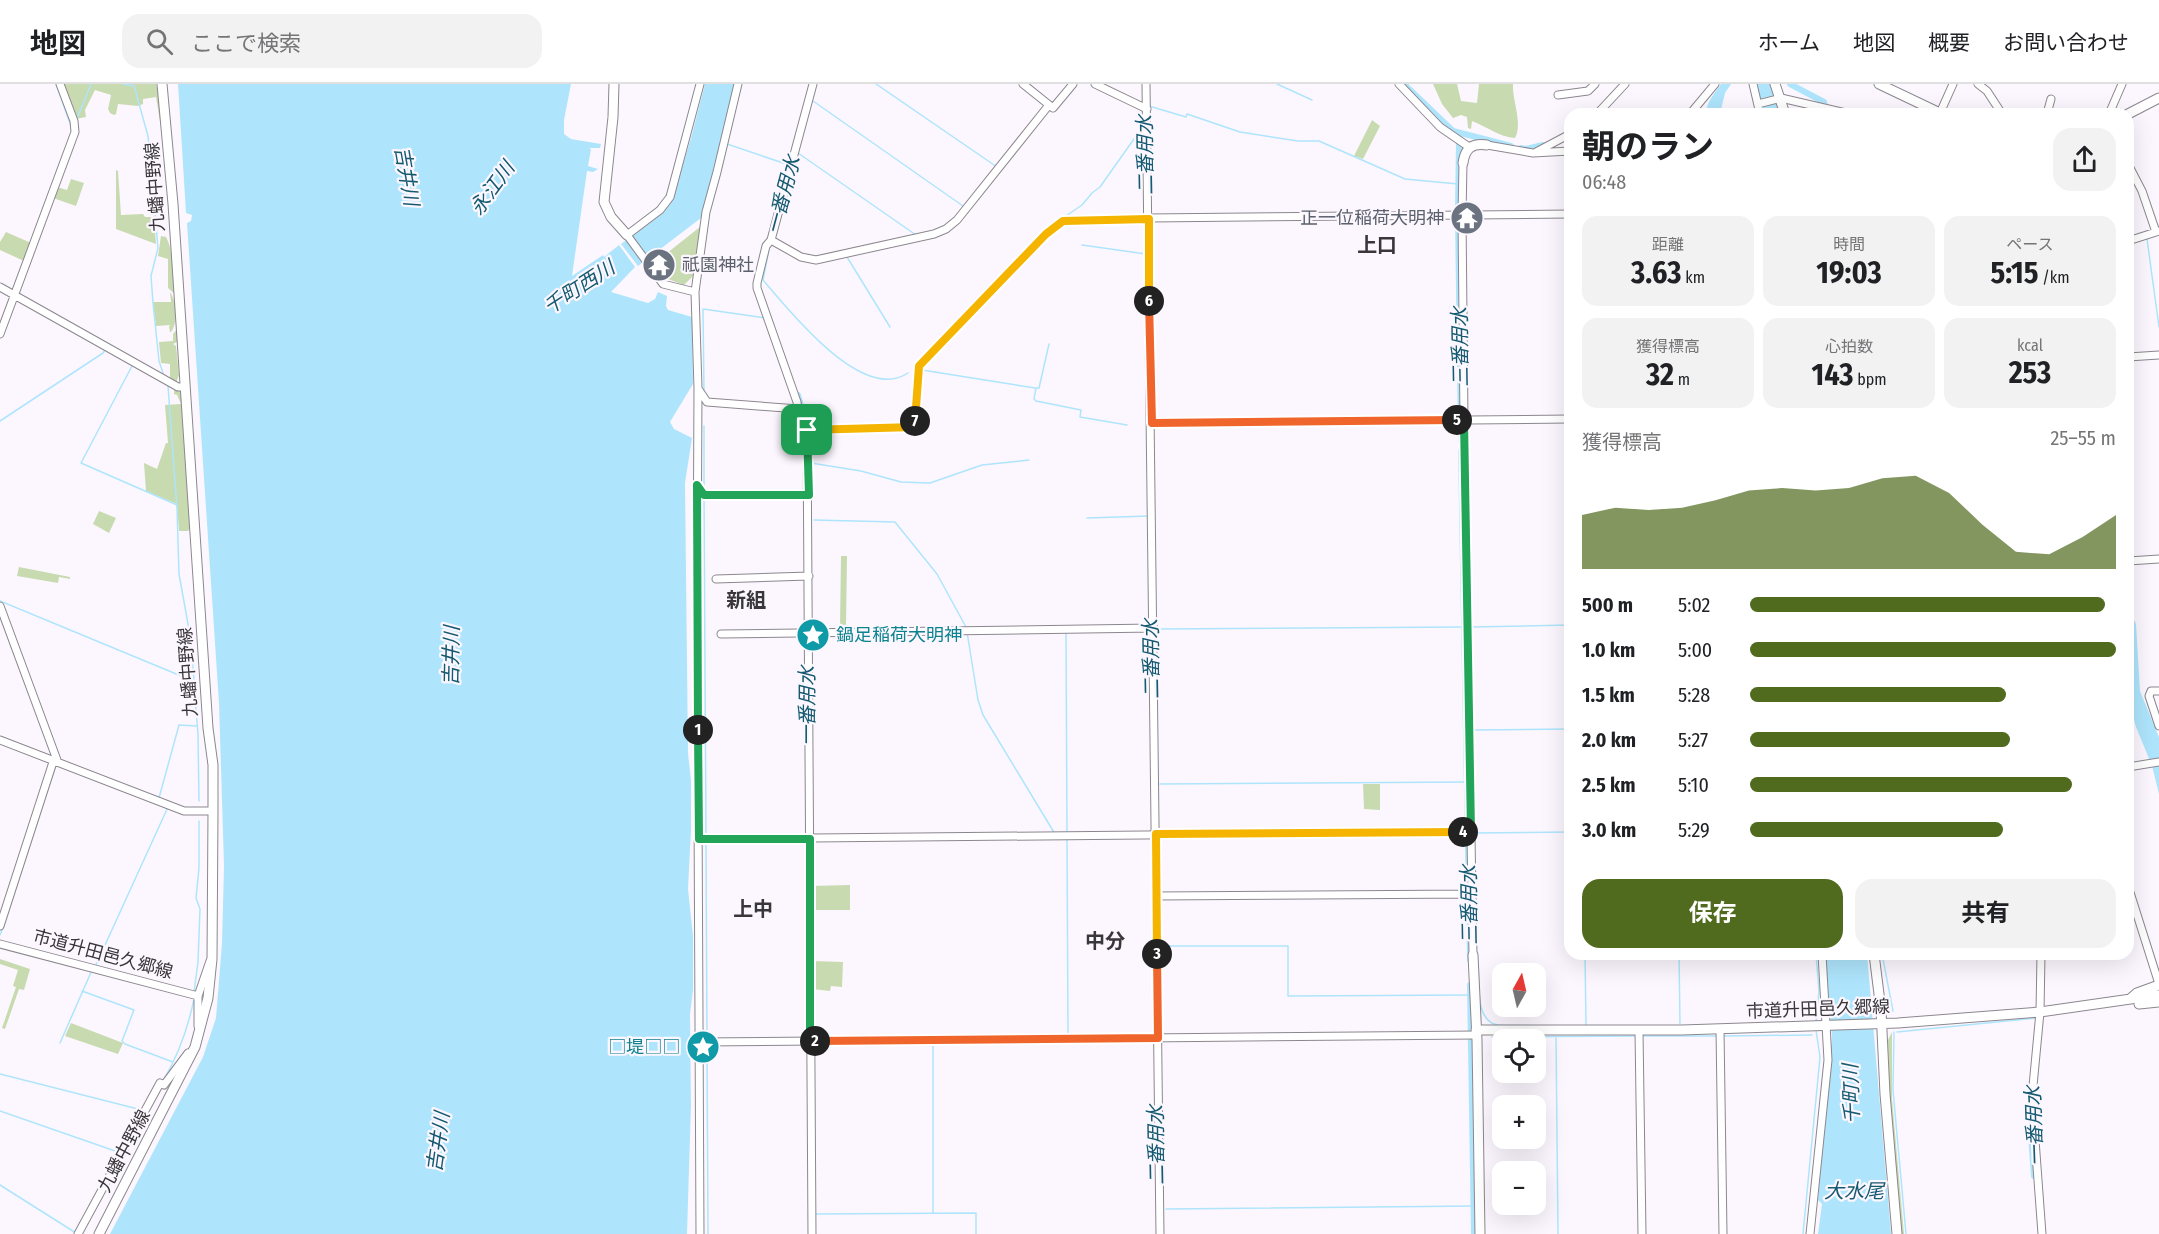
<!DOCTYPE html>
<html lang="ja">
<meta charset="utf-8">
<style>
:root{--surface:#fff;--page:#f2f2f2;--text:#202124;--muted:#757577;--line:#e0e0e0;--accent:#506b1e}
body{margin:0;font-family:"Fira Sans Condensed","Noto Sans JP",sans-serif;background:var(--page);color:var(--text);height:100vh;display:flex;flex-direction:column;font-size:22px;white-space:nowrap}
*{box-sizing:border-box;margin:0}
p{font-size:20px;color:var(--muted)}
.icon{flex:none;width:33px;height:33px;fill:none;stroke:currentColor;stroke-width:2;stroke-linecap:round;stroke-linejoin:round}
.map{position:relative;flex:1;overflow:hidden}
.details{position:absolute;left:1564px;top:24px;width:570px;height:852px;display:flex;flex-direction:column;background:var(--surface);border-radius:18px;box-shadow:0 6px 24px #0002}
.details>*{flex:none}
.needle{width:39px;rotate:8deg}
.buttons{position:absolute;left:1492px;top:879px;display:grid;gap:12px}
.buttons a{display:grid;place-items:center;width:54px;height:54px;border-radius:12px;background:var(--surface);box-shadow:0 6px 24px #0002;font-size:30px}
.pin{position:absolute;display:grid;place-items:center;width:51px;height:51px;color:#fff;margin:-26px;border-radius:12px;box-shadow:0 3px 9px #0006}
.km{position:absolute;width:30px;height:30px;margin:-15px;border-radius:50%;background:#222;color:#fff;font-size:16px;line-height:30px;text-align:center}
.round{display:grid;place-items:center;flex:none;width:63px;height:63px;border-radius:18px;background:var(--page)}
.summary{display:flex;align-items:center;justify-content:space-between;height:102px;padding:0 18px}
h1{font-size:33px;font-weight:700;line-height:45px}
.figures{display:grid;grid-template-columns:repeat(3,1fr);gap:9px;height:102px;padding:6px 18px}
.figures div{display:grid;align-content:center;border-radius:15px;background:var(--page);text-align:center}
.figures b{font-size:30px;font-weight:700}
.figures small{font-size:16px;font-weight:400}
.figures p{font-size:16px}
.chart{height:168px;padding:12px 18px}
.chart p{display:flex;justify-content:space-between}
.chart svg{width:100%;height:108px;margin-top:6px;fill:var(--accent);opacity:.7}
.primary-button{display:flex;gap:12px;margin-top:auto;padding:12px 18px}
.primary-button a{flex:1;height:69px;border-radius:18px;background:var(--accent);color:#fff;font-size:24px;font-weight:700;line-height:69px;text-align:center}
.primary-button a+a{background:var(--page);color:var(--text)}
ul{padding:0 18px;list-style:none;font-size:20px}
li{display:grid;grid-template-columns:96px 72px 1fr;align-items:center;height:45px}
li i{height:15px;border-radius:8px;background:var(--accent)}
header{display:flex;align-items:center;gap:36px;box-sizing:border-box;height:84px;padding:0 30px;background:var(--surface);border-bottom:2px solid var(--line)}
header strong{font-size:28px}
nav{display:flex;gap:33px;margin-inline-start:auto;font-size:21px}
.search{width:420px;height:54px;background:var(--page);display:flex;align-items:center;gap:15px;box-sizing:border-box;padding:0 21px;border-radius:18px;color:var(--muted);font-size:22px}
.map>svg:first-child{display:block}
.green{fill:#c8daaf}
.water{fill:#aee5fc}
.lines{fill:none;stroke-linecap:round;stroke-linejoin:round}
.stream{stroke:#aee5fc;stroke-width:1.5}
.canal{stroke:#aee5fc;stroke-width:6}
.street-casing{stroke:#8c878e;stroke-width:9}
.secondary-casing{stroke:#8c878e;stroke-width:11}
.street{stroke:#fff;stroke-width:7}
.secondary{stroke:#fff;stroke-width:9}
.split-1-casing{stroke:#fff;stroke-width:12}
.split-2-casing{stroke:#fff;stroke-width:12}
.split-3-casing{stroke:#fff;stroke-width:12}
.split-4-casing{stroke:#fff;stroke-width:12}
.split-5-casing{stroke:#fff;stroke-width:12}
.split-6-casing{stroke:#fff;stroke-width:12}
.split-7-casing{stroke:#fff;stroke-width:12}
.split-8-casing{stroke:#fff;stroke-width:12}
.split-1{stroke:#22a559;stroke-width:8}
.split-2{stroke:#22a559;stroke-width:8}
.split-3{stroke:#f0652b;stroke-width:8}
.split-4{stroke:#f5b400;stroke-width:8}
.split-5{stroke:#22a559;stroke-width:8}
.split-6{stroke:#f0652b;stroke-width:8}
.split-7{stroke:#f5b400;stroke-width:8}
.split-8{stroke:#f5b400;stroke-width:8}
.labels{text-anchor:middle;stroke-width:4.5;stroke-linejoin:round;paint-order:stroke}
.street-label{font-size:18px;fill:#39373a;stroke:#fcf7fe}
.worship-label{font-size:18px;fill:#5b616d;stroke:#fcf7fe;text-anchor:end}
.culture-label{font-size:18px;fill:#0d838f;stroke:#fcf7fe;text-anchor:start}
.water-label{font-size:20px;font-style:italic;fill:#145a71;stroke:#fcf7fe}
.neighbourhood-label{font-size:20px;font-weight:bold;fill:#39373a;stroke:#fcf7fe}
</style>
<header>
<strong>地図</strong>
<div class="search"><svg class="icon" aria-label="search" viewBox="0 0 24 24"><circle cx="10" cy="10" r="6"/><path d="M15 15l6 6"/></svg>ここで検索</div>
<nav><a>ホーム</a><a>地図</a><a>概要</a><a>お問い合わせ</a></nav>
</header>
<div class="map">
<svg width="2159" height="1150" viewBox="0 0 2159 1150">
<rect width="100%" height="100%" fill="#fcf7fe"/>
<path class="green" d="M62,0H156L157,4L159,1L165,47L160,37L156,13L143,15V20L138,22L118,20L116,30L114,31L110,29L108,25L111,11L95,6L85,26L86,33L75,35Z
M1433,0H1457L1461,17L1477,19L1479,0H1513C1512,16 1523,39 1515,54C1499,53 1486,42 1472,37L1471,45L1468,44L1467,33L1461,31L1453,34L1442,20Z
M1372,36L1380,42L1363,75L1354,72Z
M116,86L118,87L121,131L143,130L145,133H154L156,160L116,145Z
M71,95L84,99L76,122L53,114L57,103L67,106Z
M700,143L693,192L684,201L668,195L663,188L669,182L662,173Z
M6,148L31,159L24,177L0,166V158Z
M161,152L166,153C175,168 170,194 177,212L168,204V175L158,172Z
M170,208C177,218 178,239 171,248H170L169,242L171,241L156,242L153,218H171Z
M178,244L177,258L173,260L176,262L179,291L176,299L170,296V280L161,279L159,258L173,257V250Z
M174,303L183,309L184,362L191,443L188,447H179L177,420L146,407L144,379L157,385L166,359H168L165,321L181,320L177,311L174,310Z
M99,427L116,434L109,449L93,440Z
M841,472H847L846,542L849,546H843V543H840Z
M19,483L70,493V495L59,493L58,499L17,492Z
M1363,700H1380V726L1364,725Z
M850,801V826H811V802Z
M0,875L30,885L24,906L19,905L5,945L2,944L16,903L13,902L18,886L0,880Z
M812,877L843,878L842,903L831,902L830,907L812,905Z
M71,939L123,959L118,970L65,952Z
M1892,948V1015L1904,1150H1901L1889,1016L1888,956Z"/>
<path class="water" d="M178,0H571L564,36V50L571,55L601,60L600,64H589L591,65L588,82L598,85L593,88L587,87L572,192L603,171L604,173L619,161L635,183L611,208L648,219L655,215L658,208L667,212L666,222L668,226L692,233L693,300L670,338L674,345L692,354L685,399L688,669L691,697V746L688,805L693,852V906L690,930L691,1021L687,1150H110L203,973L216,934L222,859L224,782L219,619L187,139L191,137L192,131L186,129Z
M705,0H735L701,134L638,182L621,160L661,130L673,113L691,54Z
M1721,0H1731L1725,9L1720,30H1706C1706,18 1715,9 1721,0Z
M1755,0H1773L1782,30H1762Z
M2128,523L2136,540L2140,607L2159,653V710L2152,682L2136,643L2130,621Z
M1825,870H1867L1891,1150H1818L1822,1120L1818,1116L1832,953Z"/>
<g class="lines">
<path class="stream" d="M56,0L71,42
M123,0L134,2L148,52L158,164L151,192L153,219L159,277L164,292
M876,0L997,83
M1277,0L1312,16
M813,17L963,122
M1149,22L1186,33L1187,30L1240,48L1298,57H1319L1405,95L1458,100
M78,32L91,0
M727,60L789,81
M798,69L916,151
M1063,134L1082,121L1092,109L1100,103L1141,45L1144,43
M2156,151L2147,155L2159,243
M1082,161L1146,170
M769,165L763,196C789,226 862,320 908,289
M847,173L890,243
M1049,260L1039,304H1036L1034,315L1036,317L1081,326L1080,333L1127,341
M132,282L81,379L177,421
M922,286L1035,304
M704,307L703,225L765,234
M0,337L103,269L105,266
M704,342V407
M811,379L861,387L901,398L930,399L982,381L1029,376
M704,414L706,752
M1087,434L1149,432
M814,436L895,438L937,490L966,543
M0,517L186,594L194,595L190,551L179,490L177,425L168,302
M1471,543L1570,541
M1156,545L1464,543
M1066,547L1067,749
M967,548L978,616L983,631L1055,750
M194,601L198,650L199,717
M1474,646L1570,645
M1160,700L1467,698
M159,714L179,641L197,642
M1474,749L1570,748
M1067,754L1068,951
M706,756L707,956
M30,759L56,681
M0,851L3,844
M1160,862H1288V912L1470,911
M1585,870L1586,941
M1679,870L1680,940
M1882,870L1893,927
M1478,881C1480,899 1474,937 1498,941C1509,942 1521,941 1532,942
M95,883L168,723
M82,907L134,926L122,957L125,960L173,978
M194,908L198,878L200,825L196,814L199,784V737
M1816,938L1819,907L1816,870
M1894,948L1893,1006L1906,1150
M1897,948L2036,934
M1641,952H1718
M1722,952L1812,951
M1492,953L1637,952
M1556,953L1558,1150
M60,959L92,886
M707,960L708,1150
M0,990L142,1026
M163,997C178,972 188,944 194,915
M0,1027L118,1068
M0,1101L76,1149
M1166,1125L1474,1122
M933,1129V959
M814,1130L976,1129V1150
M1803,1150L1820,973L1816,946"/>
<path class="canal" d="M1404,0L1453,47L1511,62
M1790,0L1824,18L1825,22
M1521,64L1526,65L1543,61
M1458,124L1459,57
M1458,132L1461,357
M798,311L805,336
M1461,367L1470,876
M1470,901L1474,1150
M2031,1051L2034,1092"/>
<g class="street-casing">
<path id="street" d="M1023,0L1053,24L1073,0
M1095,0L1147,25
M1146,0L1160,1150
M1399,0L1440,43L1469,63
M1753,0L1760,30
M1978,0L1987,7L2002,30
M1558,11L1588,7L1595,0
M1758,20L1781,14L1850,30
M1940,29L1953,0
M1597,30L1625,0
M1690,30L1715,0
M2050,30L2048,26L2051,15
M2109,30L2122,0
M1487,61L1533,69L1570,67
M1536,68L1570,50
M1463,79L1462,131L1464,336L1473,871
M2128,80L2142,107L2156,148
M1149,134L1570,130
M771,156L801,173L816,176L934,150L946,145L957,136L1049,21
M2128,157L2159,147
M0,203L178,303H185
M695,208L663,200L627,151L660,126L670,113L700,0
M0,250L75,48L74,37L60,0
M2128,273L2159,271
M699,306L707,318L798,325
M1152,339L1570,335
M807,346L915,343L919,283L1052,145L1063,137L1149,135
M698,403L704,411H809
M2128,477L2159,475
M716,495L809,492
M0,522L57,676
M721,550L1154,544
M2159,607H2151L2149,612L2159,642
M0,656L184,727H213
M2128,683L2159,678
M699,755L1471,748
M2128,802L2159,900
M1156,812L1472,810
M0,842L53,678
M0,860L198,912
M2041,870L2040,928L2033,1002V1029L2042,1150
M198,942V912L210,877
M1720,945L1723,1150
M1639,947L1642,1150
M700,958L1477,951
M78,1150L160,999L164,1001L188,969
M700,1150L697,512L698,304L695,208L706,128L717,88L738,0
M812,1150L807,346L798,325L797,318L757,204V199L766,162L771,156L813,0
M1810,1150L1828,976L1822,870"/>
</g>
<g class="secondary-casing">
<path id="secondary" d="M614,0L613,33L604,118L611,133L627,151
M1775,0L1785,30
M1879,0L1942,30
M2128,30L2159,14
M1463,79C1465,64 1472,59 1487,61
M1874,870L1881,926L1885,1010L1897,1150
M1473,871L1477,956L1480,1150
M2130,915L2137,909L2159,901
M2139,920L2159,918
M1476,946H1682L1898,939L2040,928L2159,911
M99,1150L195,963L208,914L212,875L213,727V681L208,644L173,120L162,0"/>
</g>
<use href="#street" class="street"/>
<use href="#secondary" class="secondary"/>
</g>
<g class="lines">
<g class="split-1-casing">
<path id="split-1" d="M698,646L697,401L704,411H809L807,346"/>
</g>
<g class="split-2-casing">
<path id="split-2" d="M698,646L699,755H810V957H815"/>
</g>
<g class="split-3-casing">
<path id="split-3" d="M815,957L1158,954L1157,870"/>
</g>
<g class="split-4-casing">
<path id="split-4" d="M1157,870L1156,750L1463,748"/>
</g>
<g class="split-5-casing">
<path id="split-5" d="M1457,336H1464L1471,748H1463"/>
</g>
<g class="split-6-casing">
<path id="split-6" d="M1149,217L1152,339L1457,336"/>
</g>
<g class="split-7-casing">
<path id="split-7" d="M915,337L919,282L1046,150L1063,137L1149,135V217"/>
</g>
<g class="split-8-casing">
<path id="split-8" d="M807,346L915,343V337"/>
</g>
<use href="#split-1" class="split-1"/>
<use href="#split-2" class="split-2"/>
<use href="#split-3" class="split-3"/>
<use href="#split-4" class="split-4"/>
<use href="#split-5" class="split-5"/>
<use href="#split-6" class="split-6"/>
<use href="#split-7" class="split-7"/>
<use href="#split-8" class="split-8"/>
</g>
<defs>
<g id="temple-disc" transform="scale(1.725)"><circle r="9.5" fill="#6b7280" stroke="#fcf7fe"/><path d="M0-6L5-2H3V0L6.5 2.5H4V6H1.5V3h-3V6H-4V2.5H-6.5L-3 0V-2H-5Z" fill="#fff"/></g>
<g id="sight-disc" transform="scale(1.725)"><circle r="9.5" fill="#0f9aa8" stroke="#fcf7fe"/><path d="M0-6L1.8-2.2L6-1.7L2.9 1.2L3.7 5.4L0 3.3L-3.7 5.4L-2.9 1.2L-6-1.7L-1.8-2.2Z" fill="#fff"/></g>
</defs>
<g fill-rule="evenodd">
<use href="#temple-disc" x="1467" y="134"/>
<use href="#temple-disc" x="659" y="181"/>
<use href="#sight-disc" x="813" y="551"/>
<use href="#sight-disc" x="703" y="963"/>
</g>
<g class="labels">
<g class="street-label">
<text transform="translate(155 103) rotate(-94)" y="6">九蟠中野線</text>
<text transform="translate(188 588) rotate(-94)" y="6">九蟠中野線</text>
<text transform="translate(103 870) rotate(15)" y="6">市道升田邑久郷線</text>
<text transform="translate(1818 925) rotate(-2)" y="6">市道升田邑久郷線</text>
<text transform="translate(124 1067) rotate(-62)" y="6">九蟠中野線</text>
</g>
<g class="worship-label">
<text x="1444" y="140">正一位稲荷大明神</text>
<text x="682" y="187" text-anchor="start">祇園神社</text>
</g>
<g class="culture-label">
<text x="836" y="557">鍋足稲荷大明神</text>
<text x="680" y="969" text-anchor="end">□堤□□</text>
</g>
<g class="water-label">
<text transform="translate(1145 71) rotate(-91)" y="7">二番用水</text>
<text transform="translate(407 92) rotate(80)" y="7">吉井川</text>
<text transform="translate(492 104) rotate(-54)" y="7">永江川</text>
<text transform="translate(783 111) rotate(-75)" y="7">一番用水</text>
<text transform="translate(579 203) rotate(-33)" y="7">千町西川</text>
<text transform="translate(1460 263) rotate(-91)" y="7">三番用水</text>
<text transform="translate(451 572) rotate(-89)" y="7">吉井川</text>
<text transform="translate(1151 575) rotate(-91)" y="7">二番用水</text>
<text transform="translate(807 622) rotate(-90)" y="7">一番用水</text>
<text transform="translate(1469 821) rotate(-91)" y="7">三番用水</text>
<text transform="translate(1851 1010) rotate(-92)" y="7">千町川</text>
<text transform="translate(2034 1042) rotate(-92)" y="7">一番用水</text>
<text transform="translate(438 1058) rotate(-82)" y="7">吉井川</text>
<text transform="translate(1156 1061) rotate(-91)" y="7">二番用水</text>
<text x="1854" y="1114">大水尾</text>
</g>
<g class="neighbourhood-label">
<text x="1377" y="168">上口</text>
<text x="746" y="523">新組</text>
<text x="753" y="832">上中</text>
<text x="1105" y="864">中分</text>
</g>
</g>
</svg>
<div class="buttons">
<a><svg class="needle" viewBox="-14 -14 28 28"><path d="M0-13l5 13h-10z" fill="#e53935"/><path d="M0 13l5-13h-10z" fill="#757577"/></svg></a>
<a><svg class="icon" aria-label="locate" viewBox="0 0 24 24"><circle cx="12" cy="12" r="6"/><path d="M12 2v4M12 18v4M2 12h4M18 12h4"/></svg></a>
<a>+</a>
<a>−</a>
</div>
<div class="pin" style="left:807px;top:346px;background:#1e9e55"><svg class="icon" aria-label="arrive" viewBox="0 0 24 24"><path d="M6 21V4h12l-3 4 3 4H6"/></svg></div>
<b class="km" style="left:698px;top:646px">1</b>
<b class="km" style="left:815px;top:957px">2</b>
<b class="km" style="left:1157px;top:870px">3</b>
<b class="km" style="left:1463px;top:748px">4</b>
<b class="km" style="left:1457px;top:336px">5</b>
<b class="km" style="left:1149px;top:217px">6</b>
<b class="km" style="left:915px;top:337px">7</b>
<section class="details">
<div class="summary"><div><h1>朝のラン</h1><p>06:48</p></div><a class="round"><svg class="icon" aria-label="share" viewBox="0 0 24 24"><path d="M12 15V3M7 8l5-5 5 5M5 13v7h14v-7"/></svg></a></div>
<div class="figures">
<div><p>距離</p><b>3.63<small> km</small></b></div>
<div><p>時間</p><b>19:03</b></div>
<div><p>ペース</p><b>5:15<small> /km</small></b></div>
</div>
<div class="figures">
<div><p>獲得標高</p><b>32<small> m</small></b></div>
<div><p>心拍数</p><b>143<small> bpm</small></b></div>
<div><p>kcal</p><b>253</b></div>
</div>
<div class="chart"><p><span>獲得標高</span>25–55 m</p>
<svg viewBox="0 0 160 44" preserveAspectRatio="none"><path d="M0 44V22L10 19L20 20L30 19L40 16L50 12L60 11L70 12L80 11L90 7L100 6L110 13L120 26L130 37L140 38L150 31L160 22V44z"/></svg>
</div>
<ul>
<li><b>500 m</b>5:02<i style="width:97%"></i></li>
<li><b>1.0 km</b>5:00<i style="width:100%"></i></li>
<li><b>1.5 km</b>5:28<i style="width:70%"></i></li>
<li><b>2.0 km</b>5:27<i style="width:71%"></i></li>
<li><b>2.5 km</b>5:10<i style="width:88%"></i></li>
<li><b>3.0 km</b>5:29<i style="width:69%"></i></li>
</ul>
<div class="primary-button"><a>保存</a><a>共有</a></div>
</section>
</div>
